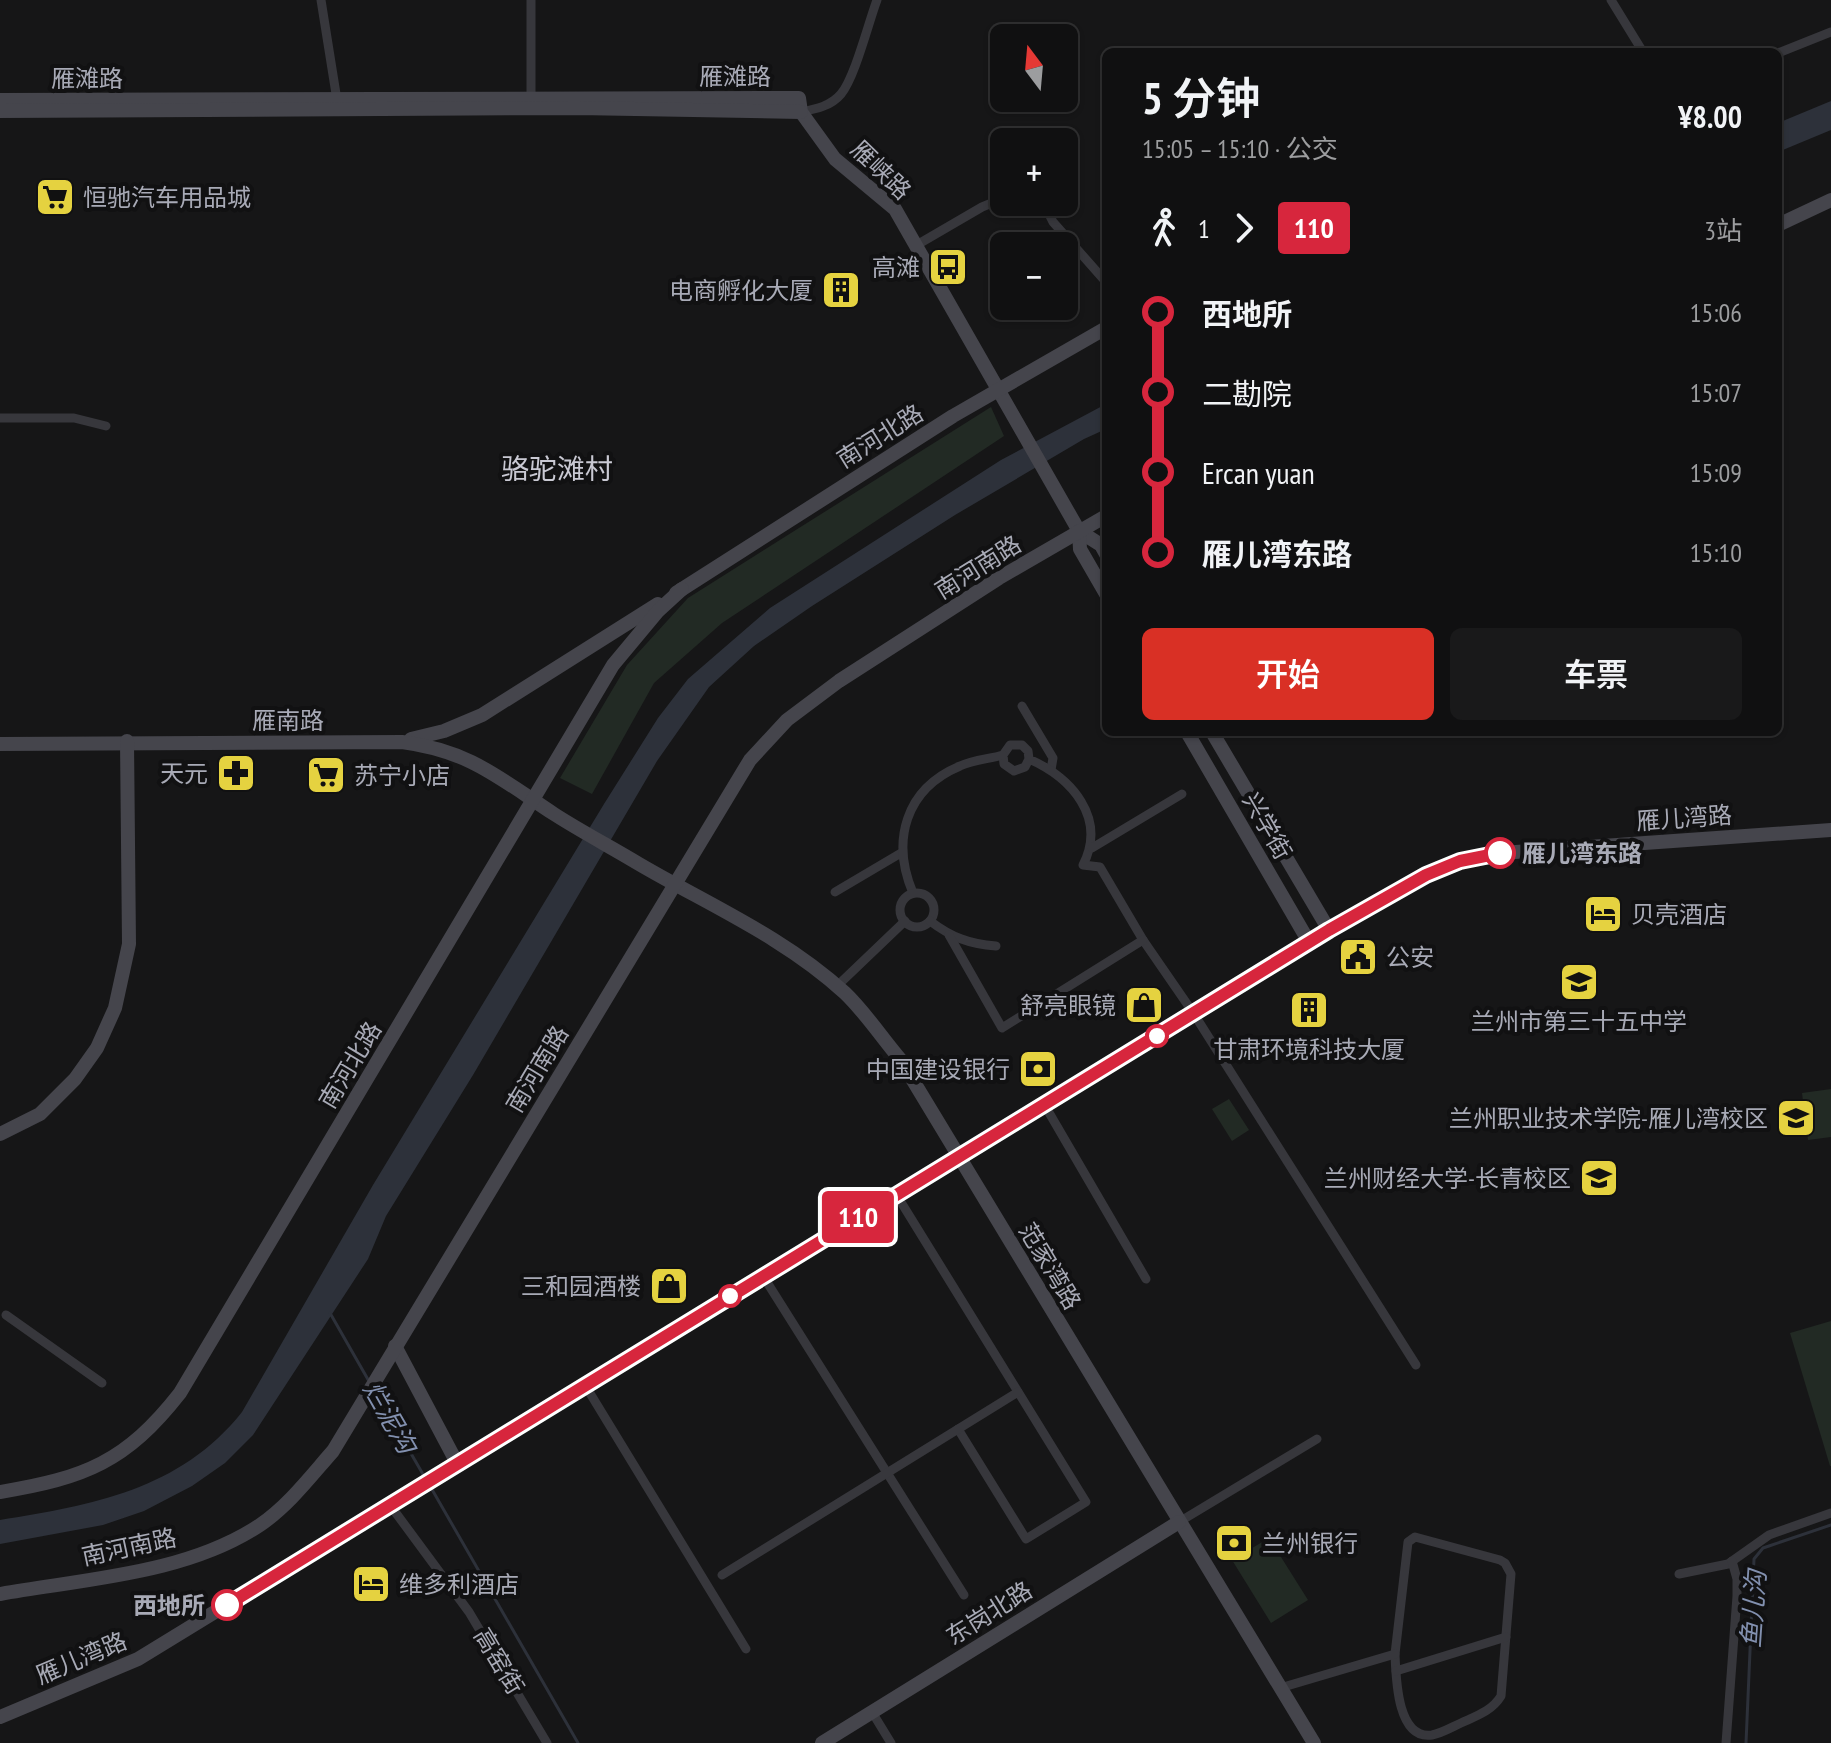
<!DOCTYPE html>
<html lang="zh">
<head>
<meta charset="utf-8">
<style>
  :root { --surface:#101011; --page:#19191a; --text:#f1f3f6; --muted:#9c9d9f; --line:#303031; --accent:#d93025 }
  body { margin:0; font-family:"PT Sans Narrow","Noto Sans SC",sans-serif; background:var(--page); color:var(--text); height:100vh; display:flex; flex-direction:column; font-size:30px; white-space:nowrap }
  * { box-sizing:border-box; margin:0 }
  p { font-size:26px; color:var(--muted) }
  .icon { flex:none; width:44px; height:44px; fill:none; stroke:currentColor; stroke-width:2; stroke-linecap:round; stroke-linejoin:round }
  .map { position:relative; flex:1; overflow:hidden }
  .side { position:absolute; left:1102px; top:48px; width:680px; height:688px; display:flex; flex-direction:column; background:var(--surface); border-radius:12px; box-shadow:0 2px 6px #0004,0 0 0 2px var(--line) }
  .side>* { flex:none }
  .badge { padding:0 16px; border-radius:6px; font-size:28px; line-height:52px }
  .needle { width:52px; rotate:344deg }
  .tools { position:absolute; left:990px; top:24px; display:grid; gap:16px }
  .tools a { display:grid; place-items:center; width:88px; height:88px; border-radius:12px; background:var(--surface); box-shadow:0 2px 6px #0004,0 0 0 2px var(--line); font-size:40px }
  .map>.badge { position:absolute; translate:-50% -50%; box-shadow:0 0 0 4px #fff }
  .legs { display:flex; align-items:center; gap:12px; height:88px; padding:0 40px; font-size:26px }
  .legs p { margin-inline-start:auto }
  .summary { display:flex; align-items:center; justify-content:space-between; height:136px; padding:0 40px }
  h1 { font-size:44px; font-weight:600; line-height:60px }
  .button { display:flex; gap:16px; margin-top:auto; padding:16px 40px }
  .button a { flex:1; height:92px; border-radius:12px; background:var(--accent); color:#fff; font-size:32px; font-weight:600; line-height:92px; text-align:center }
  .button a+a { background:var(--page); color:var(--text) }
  ul { padding:0 40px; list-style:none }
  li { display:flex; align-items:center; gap:28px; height:80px; font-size:30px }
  li i { display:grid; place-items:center; width:12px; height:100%; margin:0 10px; background:currentColor }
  li i::after { content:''; width:20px; height:20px; margin:-10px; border:6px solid; border-radius:50%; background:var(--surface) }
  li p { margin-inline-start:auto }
  li:first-child i { background:linear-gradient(#0000 50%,currentColor 0) }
  li:last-child i { background:linear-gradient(currentColor 50%,#0000 0) }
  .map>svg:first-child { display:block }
  .green { fill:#222a24 }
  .water { fill:#2d313a }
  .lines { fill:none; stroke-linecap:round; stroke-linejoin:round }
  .stream { stroke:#2d313a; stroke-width:3 }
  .street { stroke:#37373c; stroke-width:9 }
  .secondary { stroke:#45454c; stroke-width:14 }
  .line-1-casing { stroke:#fff; stroke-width:18 }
  .line-1 { stroke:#d7263d; stroke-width:12 }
  .stop-1-dot { fill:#fff; stroke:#d7263d; stroke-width:4 }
  .labels { text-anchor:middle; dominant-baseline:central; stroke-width:8; stroke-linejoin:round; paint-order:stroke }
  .street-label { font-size:24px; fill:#a8aab6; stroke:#111112 }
  .poi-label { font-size:24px; fill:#a8aab6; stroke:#111112; text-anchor:end }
  .stop-label { font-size:24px; font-weight:bold; fill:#a8aab6; stroke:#111112; text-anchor:start }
  .water-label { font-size:26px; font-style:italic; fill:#8290af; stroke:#111112 }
  .quarter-label { font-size:28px; fill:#c9c9d3; stroke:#111112 }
</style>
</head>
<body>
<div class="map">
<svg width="1831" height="1743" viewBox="0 0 1831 1743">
  <rect width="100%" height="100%" fill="#161617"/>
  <g class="green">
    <path d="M991,407L1004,436L722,623L654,683L592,794L560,778L627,665L688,598Z"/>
    <path d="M1831,1089V1137L1808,1140L1802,1093Z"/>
    <path d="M1229,1099L1249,1130L1232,1141L1212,1109Z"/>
    <path d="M1831,1321V1466H1830L1790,1333Z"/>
    <path d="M1269,1538L1308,1600L1271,1623L1232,1560Z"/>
  </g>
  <g class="water">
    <path d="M1831,101V130L1778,152V123Z"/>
    <path d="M1106,404V429L1084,439L955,515L812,606L754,646L709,687L657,761L473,1075L386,1216L368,1259L253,1435L225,1463L192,1486L144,1511L103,1525L0,1544V1520C92,1505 180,1490 242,1412L373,1185L604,804L658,718L688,679L770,608L1001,460Z"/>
  </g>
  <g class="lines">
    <g class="stream">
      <path d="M330,1313L370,1383"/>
      <path d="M376,1393L424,1476"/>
      <path d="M430,1486L578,1743"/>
      <path d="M1746,1743L1754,1559L1763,1548L1769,1546L1831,1525"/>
    </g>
    <g class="street">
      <path d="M321,0L337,100"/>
      <path d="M531,0V98"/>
      <path d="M1611,0L1643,52"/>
      <path d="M1778,53L1831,32"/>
      <path d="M801,112C816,109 831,106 841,94C855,77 868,24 877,0"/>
      <path d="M1043,202L1053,222L1106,282"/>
      <path d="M915,246L982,207L1004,198"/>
      <path d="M0,418H74L106,426"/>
      <path d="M1022,706L1053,758L1051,770"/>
      <path d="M1029,759L1025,767L1014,771L1004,764L1003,755L1010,745H1022L1028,751L1029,759C1072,778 1107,818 1083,865L1100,867L1143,940L1194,1014L1416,1365"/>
      <path d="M1092,848L1182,794"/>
      <path d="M835,892L901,853"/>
      <path d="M913,893C891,841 905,789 960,766C973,760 989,759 1003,755"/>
      <circle cx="917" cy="910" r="17"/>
      <path d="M930,921C951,937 969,944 996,946"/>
      <path d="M949,935L1002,1028L1143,940"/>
      <path d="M836,987L905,921"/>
      <path d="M1044,1104L1146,1279"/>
      <path d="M896,1194L1086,1502L1026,1539L958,1429"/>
      <path d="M763,1276L964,1595"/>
      <path d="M6,1315L102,1383"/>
      <path d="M585,1385L746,1649"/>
      <path d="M390,1505L469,1612L547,1743"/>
      <path d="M1179,1522L1317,1439"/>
      <path d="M1415,1537L1500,1560L1505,1563L1511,1574L1501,1696C1492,1711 1476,1716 1461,1723C1452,1727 1442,1733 1432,1735C1397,1740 1396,1678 1395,1654L1408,1542Z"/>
      <path d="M1679,1574L1728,1564L1769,1535L1831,1513"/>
      <path d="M722,1575L1018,1392"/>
      <path d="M1396,1671L1506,1637"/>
      <path d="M1280,1688L1395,1654"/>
      <path d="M872,1712L891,1743"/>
      <path d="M1726,1743L1737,1596V1579L1732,1561"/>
    </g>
    <g class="secondary">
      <path d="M0,100L799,98L801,112L835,159L895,209L1079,531L1101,545L1106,554"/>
      <path d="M0,111L578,108L801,112"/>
      <path d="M1778,225L1831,200"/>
      <path d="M1079,531L1080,549L1106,594"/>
      <path d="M676,593L953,416L1106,328"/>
      <path d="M1187,732L1309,942"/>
      <path d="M1212,732L1329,930"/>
      <path d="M411,739L444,731L482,715L658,604"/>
      <path d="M0,744L402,742C470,751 499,778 554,814C582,832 611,847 639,864C709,905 784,937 845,993C865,1012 882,1038 900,1059L1314,1743"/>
      <path d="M0,1134L40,1114L75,1079L97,1048L115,1008L129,944L127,741"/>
      <path d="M395,1346L457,1463"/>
      <path d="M0,1492C85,1478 126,1462 180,1393L613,665L658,611L682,589"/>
      <path d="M0,1594C84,1579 187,1574 260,1525C289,1505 310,1477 333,1451L750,760L787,720L839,681L999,578L1106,516"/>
      <path d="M0,1717L138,1659L1309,942L1426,875L1460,861L1501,853L1831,830"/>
      <path d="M822,1743L1179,1522"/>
    </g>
  </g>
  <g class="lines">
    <defs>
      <path id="line-1" d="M227,1605L1329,930L1426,875L1460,861L1500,853"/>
    </defs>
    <use href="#line-1" class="line-1-casing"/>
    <use href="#line-1" class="line-1"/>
  </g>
  <defs>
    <symbol id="supermarket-square" viewBox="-11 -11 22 22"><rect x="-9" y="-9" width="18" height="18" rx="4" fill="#e5d240" stroke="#111112"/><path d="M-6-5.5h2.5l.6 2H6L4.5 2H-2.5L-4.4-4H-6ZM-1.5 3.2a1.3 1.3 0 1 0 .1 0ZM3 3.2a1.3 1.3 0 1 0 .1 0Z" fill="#111"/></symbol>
    <symbol id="bus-square" viewBox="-11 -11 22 22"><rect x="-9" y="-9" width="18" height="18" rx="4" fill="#e5d240" stroke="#111112"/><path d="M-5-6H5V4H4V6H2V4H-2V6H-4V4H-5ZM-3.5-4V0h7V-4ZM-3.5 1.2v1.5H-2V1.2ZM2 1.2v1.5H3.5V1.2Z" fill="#111"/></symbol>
    <symbol id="building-square" viewBox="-11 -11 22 22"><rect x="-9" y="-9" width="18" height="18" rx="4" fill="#e5d240" stroke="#111112"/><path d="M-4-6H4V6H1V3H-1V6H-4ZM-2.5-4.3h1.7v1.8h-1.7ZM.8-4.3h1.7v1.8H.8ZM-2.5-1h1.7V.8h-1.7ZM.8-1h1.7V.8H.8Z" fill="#111"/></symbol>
    <symbol id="pharmacy-square" viewBox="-11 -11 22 22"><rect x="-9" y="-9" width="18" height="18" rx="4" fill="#e5d240" stroke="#111112"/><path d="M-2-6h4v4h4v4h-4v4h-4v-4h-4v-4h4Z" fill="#111"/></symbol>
    <symbol id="hotel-square" viewBox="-11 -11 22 22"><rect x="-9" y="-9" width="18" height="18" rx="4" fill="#e5d240" stroke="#111112"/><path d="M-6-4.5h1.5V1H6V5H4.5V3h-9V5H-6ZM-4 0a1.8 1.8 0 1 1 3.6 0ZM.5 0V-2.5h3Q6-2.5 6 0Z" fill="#111"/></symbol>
    <symbol id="civic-square" viewBox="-11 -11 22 22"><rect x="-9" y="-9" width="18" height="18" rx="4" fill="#e5d240" stroke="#111112"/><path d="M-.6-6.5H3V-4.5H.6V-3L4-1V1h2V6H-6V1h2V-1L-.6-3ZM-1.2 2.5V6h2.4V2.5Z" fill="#111"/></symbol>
    <symbol id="school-square" viewBox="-11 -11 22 22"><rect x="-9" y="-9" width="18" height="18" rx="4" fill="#e5d240" stroke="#111112"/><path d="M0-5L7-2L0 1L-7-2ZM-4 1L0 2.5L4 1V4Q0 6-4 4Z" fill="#111"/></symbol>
    <symbol id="shop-square" viewBox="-11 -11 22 22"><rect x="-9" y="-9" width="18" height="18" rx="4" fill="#e5d240" stroke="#111112"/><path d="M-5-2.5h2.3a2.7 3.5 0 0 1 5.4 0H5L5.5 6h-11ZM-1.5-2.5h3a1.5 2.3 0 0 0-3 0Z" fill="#111"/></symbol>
    <symbol id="bank-square" viewBox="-11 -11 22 22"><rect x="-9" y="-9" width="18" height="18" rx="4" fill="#e5d240" stroke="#111112"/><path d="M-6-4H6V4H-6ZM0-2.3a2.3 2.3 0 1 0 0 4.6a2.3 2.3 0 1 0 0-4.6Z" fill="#111"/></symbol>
    <symbol id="university-square" viewBox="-11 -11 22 22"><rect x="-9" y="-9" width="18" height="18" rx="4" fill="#e5d240" stroke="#111112"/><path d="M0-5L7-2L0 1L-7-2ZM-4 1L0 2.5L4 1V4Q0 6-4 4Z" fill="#111"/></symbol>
  </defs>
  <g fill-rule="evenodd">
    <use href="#supermarket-square" x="33" y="175" width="44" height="44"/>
    <use href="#bus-square" x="926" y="245" width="44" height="44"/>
    <use href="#building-square" x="819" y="268" width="44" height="44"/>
    <use href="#pharmacy-square" x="214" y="751" width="44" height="44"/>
    <use href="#supermarket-square" x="304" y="753" width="44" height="44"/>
    <use href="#hotel-square" x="1581" y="892" width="44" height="44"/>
    <use href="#civic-square" x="1336" y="935" width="44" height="44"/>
    <use href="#school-square" x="1557" y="960" width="44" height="44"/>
    <use href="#shop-square" x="1122" y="983" width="44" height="44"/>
    <use href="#building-square" x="1287" y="988" width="44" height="44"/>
    <use href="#bank-square" x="1016" y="1047" width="44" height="44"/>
    <use href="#university-square" x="1774" y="1096" width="44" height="44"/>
    <use href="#university-square" x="1577" y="1156" width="44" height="44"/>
    <use href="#shop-square" x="647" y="1264" width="44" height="44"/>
    <use href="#bank-square" x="1212" y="1521" width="44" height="44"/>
    <use href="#hotel-square" x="349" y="1562" width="44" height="44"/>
  </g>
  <g class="stop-1-dot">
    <circle cx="1500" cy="853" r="14"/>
    <circle cx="1157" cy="1036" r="10"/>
    <circle cx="730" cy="1296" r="10"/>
    <circle cx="227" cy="1605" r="14"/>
  </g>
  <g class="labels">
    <g class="street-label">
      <text x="735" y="76">雁滩路</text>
      <text x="87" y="78">雁滩路</text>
      <text transform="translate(881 170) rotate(44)">雁峡路</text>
      <text transform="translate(880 436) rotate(-32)">南河北路</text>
      <text transform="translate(978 567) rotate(-32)">南河南路</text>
      <text x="288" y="720">雁南路</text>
      <text transform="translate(1684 818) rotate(-4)">雁儿湾路</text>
      <text transform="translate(1267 826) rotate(60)">兴学街</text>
      <text transform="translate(350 1065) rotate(-59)">南河北路</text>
      <text transform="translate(537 1069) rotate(-59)">南河南路</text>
      <text transform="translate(1050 1266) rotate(59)">范家湾路</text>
      <text transform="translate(129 1547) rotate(-12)">南河南路</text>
      <text transform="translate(989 1613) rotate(-32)">东岗北路</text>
      <text transform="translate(81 1658) rotate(-23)">雁儿湾路</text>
      <text transform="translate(499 1661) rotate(59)">高窑街</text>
    </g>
    <g class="poi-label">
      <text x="83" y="197" text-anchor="start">恒驰汽车用品城</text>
      <text x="920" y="267">高滩</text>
      <text x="813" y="290">电商孵化大厦</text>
      <text x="208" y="773">天元</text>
      <text x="354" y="775" text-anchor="start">苏宁小店</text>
      <text x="1631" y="914" text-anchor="start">贝壳酒店</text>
      <text x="1386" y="957" text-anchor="start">公安</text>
      <text x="1116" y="1005">舒亮眼镜</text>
      <text x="1579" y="1021" text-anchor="middle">兰州市第三十五中学</text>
      <text x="1309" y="1049" text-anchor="middle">甘肃环境科技大厦</text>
      <text x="1010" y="1069">中国建设银行</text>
      <text x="1768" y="1118">兰州职业技术学院-雁儿湾校区</text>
      <text x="1571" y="1178">兰州财经大学-长青校区</text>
      <text x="641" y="1286">三和园酒楼</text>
      <text x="1262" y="1543" text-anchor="start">兰州银行</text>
      <text x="399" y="1584" text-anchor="start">维多利酒店</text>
    </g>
    <g class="stop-label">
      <text x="1522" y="853">雁儿湾东路</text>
      <text x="205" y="1605" text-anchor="end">西地所</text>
    </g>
    <g class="water-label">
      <text transform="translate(390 1417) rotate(60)">烂泥沟</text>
      <text transform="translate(1753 1609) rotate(-86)">鱼儿沟</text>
    </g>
    <g class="quarter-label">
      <text x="557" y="468">骆驼滩村</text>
    </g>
  </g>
</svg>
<div class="tools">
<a><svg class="needle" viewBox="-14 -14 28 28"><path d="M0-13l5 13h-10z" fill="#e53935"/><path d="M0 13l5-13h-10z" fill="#9c9d9f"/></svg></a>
<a>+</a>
<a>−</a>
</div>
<b class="badge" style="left:858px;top:1217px;background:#d7263d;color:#fff">110</b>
<section class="side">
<div class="summary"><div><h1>5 分钟</h1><p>15:05 – 15:10 · 公交</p></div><b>¥8.00</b></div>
<div class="legs"><svg class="icon" aria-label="walk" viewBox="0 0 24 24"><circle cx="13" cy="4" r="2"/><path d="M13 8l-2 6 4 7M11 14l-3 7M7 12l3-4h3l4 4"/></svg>1<svg class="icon" aria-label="forward" viewBox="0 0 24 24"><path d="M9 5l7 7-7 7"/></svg><b class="badge" style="background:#d7263d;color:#fff">110</b><p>3站</p></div>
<ul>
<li><i style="color:#d7263d"></i><b>西地所</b><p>15:06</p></li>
<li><i style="color:#d7263d"></i><span>二勘院</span><p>15:07</p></li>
<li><i style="color:#d7263d"></i><span>Ercan yuan</span><p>15:09</p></li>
<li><i style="color:#d7263d"></i><b>雁儿湾东路</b><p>15:10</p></li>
</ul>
<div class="button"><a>开始</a><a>车票</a></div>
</section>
</div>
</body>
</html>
